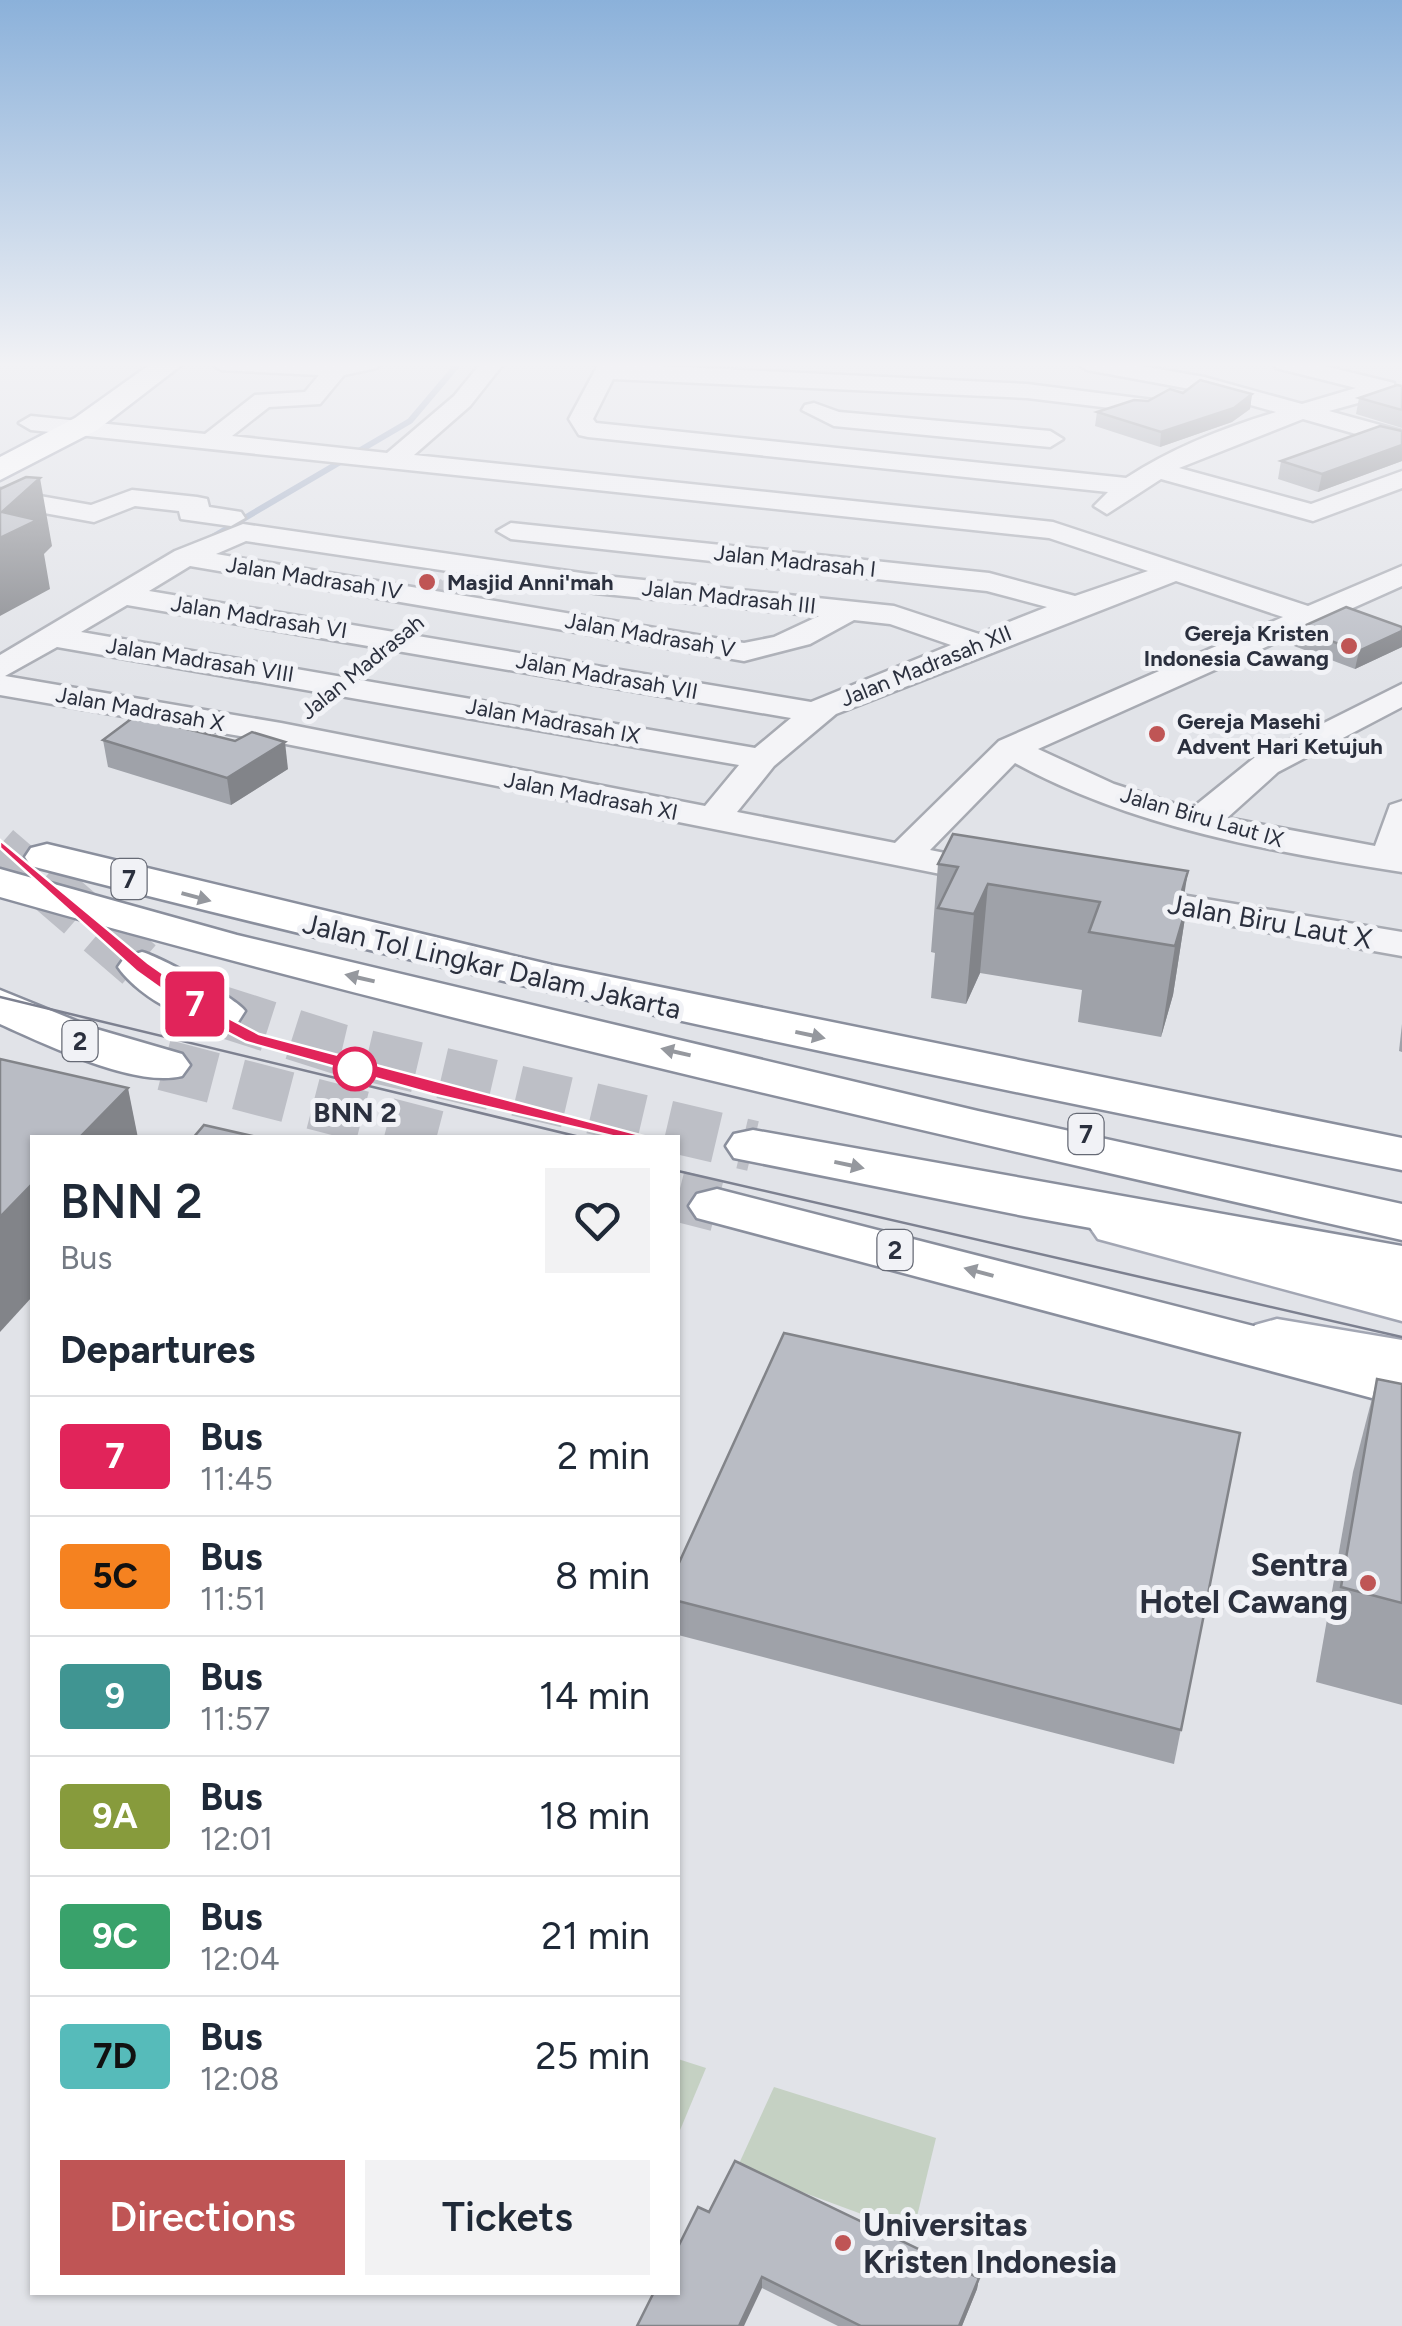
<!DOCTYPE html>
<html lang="en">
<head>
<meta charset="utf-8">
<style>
  :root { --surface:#fff; --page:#f2f2f3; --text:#1f2937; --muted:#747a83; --line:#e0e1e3; --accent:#bf5555 }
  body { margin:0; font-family:Figtree,sans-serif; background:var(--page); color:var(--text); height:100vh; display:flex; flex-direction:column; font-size:38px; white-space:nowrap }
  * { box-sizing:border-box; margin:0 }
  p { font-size:32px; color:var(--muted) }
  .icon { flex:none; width:55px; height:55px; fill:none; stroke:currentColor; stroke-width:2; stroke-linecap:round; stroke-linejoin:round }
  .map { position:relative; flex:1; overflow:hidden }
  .side { position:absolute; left:30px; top:1135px; width:650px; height:1160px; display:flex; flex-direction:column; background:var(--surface); border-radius:0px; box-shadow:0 2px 8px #0004 }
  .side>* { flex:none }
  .badge { padding:0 20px; border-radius:8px; font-size:35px; line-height:65px }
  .map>.badge { position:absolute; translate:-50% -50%; box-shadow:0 0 0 5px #fff }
  h2 { padding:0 30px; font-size:38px; line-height:90px }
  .round { display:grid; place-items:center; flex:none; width:105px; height:105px; border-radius:0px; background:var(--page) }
  .summary { display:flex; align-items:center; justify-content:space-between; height:170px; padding:0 30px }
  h1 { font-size:48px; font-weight:600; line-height:75px }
  .button { display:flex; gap:20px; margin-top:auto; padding:20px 30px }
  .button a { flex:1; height:115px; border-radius:0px; background:var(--accent); color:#fff; font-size:40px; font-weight:600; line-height:115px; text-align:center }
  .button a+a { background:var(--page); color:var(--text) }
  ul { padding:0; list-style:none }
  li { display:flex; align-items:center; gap:30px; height:120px; padding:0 30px; border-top:2px solid var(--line) }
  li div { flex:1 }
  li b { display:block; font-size:38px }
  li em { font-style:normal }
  li .badge { min-width:110px; font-weight:700; text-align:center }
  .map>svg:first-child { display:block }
  .green { fill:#c5d1c3 }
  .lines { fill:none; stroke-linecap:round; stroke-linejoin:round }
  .stream { stroke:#a0adc4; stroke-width:6 }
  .minor-tunnel-far1 { stroke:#bdbfc6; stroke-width:26; stroke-dasharray:26 12; stroke-linecap:butt }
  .minor-tunnel { stroke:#bdbfc6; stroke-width:32; stroke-dasharray:32 16; stroke-linecap:butt }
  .highway-tunnel-far1 { stroke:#bdbfc6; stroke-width:40; stroke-dasharray:40 20; stroke-linecap:butt }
  .highway-tunnel { stroke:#bdbfc6; stroke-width:51; stroke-dasharray:51 26; stroke-linecap:butt }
  .minor-casing { stroke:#a7aab2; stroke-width:5 }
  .major-casing { stroke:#a2a6b3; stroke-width:5 }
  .highway-casing { stroke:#8a8f9d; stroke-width:5 }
  .minor { fill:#f4f4f7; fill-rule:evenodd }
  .major { fill:#fff; fill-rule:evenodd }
  .highway { fill:#fff; fill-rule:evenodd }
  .tram { stroke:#7d8190; stroke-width:2.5 }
  .wall { fill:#9fa2a9 }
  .shaded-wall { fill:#828489 }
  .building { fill:#b9bcc4; stroke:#828489; stroke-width:2.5 }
  .oneway { fill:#95989e }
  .line { fill:#e1245a; stroke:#fff; stroke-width:2.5 }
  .poi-dot { fill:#bf5555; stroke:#f1f2f6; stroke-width:4 }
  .stop-dot { fill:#fff; stroke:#e1245a; stroke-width:5 }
  .labels { text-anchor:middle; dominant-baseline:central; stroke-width:10; stroke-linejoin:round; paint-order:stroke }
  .far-street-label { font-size:22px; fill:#2b303e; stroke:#f1f2f6 }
  .far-poi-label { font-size:22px; font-weight:bold; fill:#2b303e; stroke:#f1f2f6; text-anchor:start }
  .shield { fill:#f1f2f6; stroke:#666a75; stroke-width:2.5 }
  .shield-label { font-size:25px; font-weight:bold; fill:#2b303e }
  .street-label { font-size:28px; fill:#2b303e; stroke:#f1f2f6 }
  .stop-label { font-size:28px; font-weight:bold; fill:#2b303e; stroke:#f1f2f6 }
  .near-poi-label { font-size:32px; font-weight:bold; fill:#2b303e; stroke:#f1f2f6; text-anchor:end }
</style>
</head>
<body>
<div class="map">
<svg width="1402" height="2326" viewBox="0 0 1402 2326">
  <rect width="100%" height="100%" fill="#e1e3e8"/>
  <g class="green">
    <path d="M678,2059L706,2068L678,2135Z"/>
    <path d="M774,2087L936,2138L913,2233L737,2168Z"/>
  </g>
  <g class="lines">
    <path class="stream" d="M209,539L410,421L459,363"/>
    <path class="minor-tunnel-far1" d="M449,593L474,568"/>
    <path class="minor-tunnel" d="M442,600L452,590"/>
    <path class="highway-tunnel-far1" d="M0,845L45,884"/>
    <g class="highway-tunnel">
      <path d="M42,881L142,967"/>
      <path d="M220,1011L339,1049L753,1146"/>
      <path d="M164,1065L445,1138"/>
      <path d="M678,1196L717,1206"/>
    </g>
    <defs>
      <g id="minor">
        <path d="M210,363H380L377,368L344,375L320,404L269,407L232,436L387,453L454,396L481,363H504L470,406L414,455L1053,522L1308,606L1402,566V586L1038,749L1114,784L1191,809L1254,758L1402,684V707L1278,772L1227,818L1375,846L1390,805L1402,801V872C1269,851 1134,828 1015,763L930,850L1009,866L1015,874L1009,882L996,885L281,743L0,695V655L175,551L243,524L595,575L894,606L979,634L1047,607L987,591L511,539L497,531L511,523L989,573L1075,596L1148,571L1049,538L31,430L19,423L31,416L205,434L255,395L305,392L319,375L221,370ZM246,541L595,593L819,616L774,637L744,643L216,554ZM190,566L744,661L810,644L854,620L890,624L951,645L811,702L149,591ZM1176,581L1283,617L999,741L895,843L737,812L774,766L836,714ZM127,605L791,718L755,748L81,632ZM57,647L739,765L705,806L281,723L5,676Z"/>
        <path d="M599,363L1027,384L1153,400L1156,405L1144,412L1027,398L613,379L593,419L596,423L1126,478C1172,448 1223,428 1276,412L1201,391L1087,370L1076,363H1125L1204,377L1302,404L1356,388L1276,368L1273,363H1312L1394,383V393L1329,411L1402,431V447L1303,419L1179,468L1311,504L1402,471V488L1313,521L1161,479L1107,514L1094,506L1108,492L588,437L579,435L569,419Z"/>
        <path d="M814,403L839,412L1050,431L1063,439L1050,447L834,426L802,410L805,405Z"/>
        <path d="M0,489L91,505L132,490L197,497L207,499L209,507L241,512L245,518L231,526L181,519L179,511L135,506L94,522L0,505Z"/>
        <path d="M1128,886L1402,932V956L1115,905L1109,897L1115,889Z"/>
      </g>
      <g id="major">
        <path d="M152,363H184L97,430L0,480V457L75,418Z"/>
        <path d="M1118,1208L1402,1283V1321L1098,1239L1089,1226L1098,1213Z"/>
        <path d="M1277,1319L1402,1340V1382L1255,1353L1247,1339L1255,1325Z"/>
      </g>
      <g id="highway">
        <path d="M47,844L552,965L1402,1138V1170C943,1079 485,984 31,866L25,857L31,848Z"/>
        <path d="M0,869L237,935L978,1111L1402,1204V1240C933,1133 463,1028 0,897Z"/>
        <path d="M142,952C160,957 236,998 245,1011L238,1022C199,1031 140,999 118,967L125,957Z"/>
        <path d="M0,990L96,1029L182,1054L190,1065L182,1076C134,1088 45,1044 0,1024Z"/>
        <path d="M753,1130L1402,1246V1284L1024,1216L734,1158L726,1146L734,1134Z"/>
        <path d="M717,1189L1402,1364V1406L697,1218L689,1206L697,1194Z"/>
      </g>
    </defs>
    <use href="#minor" class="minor-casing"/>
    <use href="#major" class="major-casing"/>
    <use href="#highway" class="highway-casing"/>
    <use href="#minor" class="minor"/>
    <use href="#major" class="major"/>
    <use href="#highway" class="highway"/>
    <g class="tram">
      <path d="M0,997L584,1138"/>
      <path d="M678,1171L1402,1337"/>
    </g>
  </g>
  <g class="wall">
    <path d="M1402,386V428L1356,414L1359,398Z"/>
    <path d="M1183,393L1252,394L1250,409L1232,422L1160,447L1095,426L1097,412Z"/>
    <path d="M1402,431V461L1318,492L1278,479L1281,461Z"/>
    <path d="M1402,627V647L1355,669L1294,646L1297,629Z"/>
    <path d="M103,740L288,769L231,805L108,767Z"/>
    <path d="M938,864L1187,905L1173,995L1161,1037L1078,1022L1082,990L980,973L966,1004L931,998L935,953L931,952Z"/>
    <path d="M1402,1024V1052L1399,1051Z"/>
    <path d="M1377,1379L1402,1384V1705L1316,1682L1353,1472Z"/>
    <path d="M1240,1433L1174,1764L678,1635V1565Z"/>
    <path d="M709,2212L979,2278L977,2289L962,2326H838L762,2288Z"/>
  </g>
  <g class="shaded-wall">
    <path d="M1252,394L1250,409L1232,422L1160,447L1161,432Z"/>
    <path d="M1402,445V461L1318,492L1322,474Z"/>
    <path d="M40,478L52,546L44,554L50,589L0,616V538L2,512Z"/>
    <path d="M1402,631V647L1355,669L1359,651Z"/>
    <path d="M285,742L288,769L231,805L227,778Z"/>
    <path d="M1188,871L1178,935L1187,905L1173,995L1161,1037L1175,946L1178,904Z"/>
    <path d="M988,884L980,973L966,1004L974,914Z"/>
    <path d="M128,1088L138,1138H79Z"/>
    <path d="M32,1184V1297L0,1332V1217Z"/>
    <path d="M762,2277V2288L744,2326H739Z"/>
    <path d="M979,2278L977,2289L962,2326H959Z"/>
  </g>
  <g class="building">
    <path d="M1200,380L1252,394L1234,408L1161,432L1097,412L1134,400L1148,401L1170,389L1183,393Z"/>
    <path d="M1397,385L1402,386V410L1359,398Z"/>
    <path d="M1380,426L1402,431V445L1322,474L1281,461Z"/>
    <path d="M26,477L40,478L2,512L37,520L0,538V489Z"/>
    <path d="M1346,607L1402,627V631L1359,651L1297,629Z"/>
    <path d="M135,716L235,741L252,732L285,742L227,778L103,740Z"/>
    <path d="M953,834L1188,871L1178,904L1187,905L1175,946L1089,932L1100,902L988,884L974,914L938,908L958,867L938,864Z"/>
    <path d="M0,1059L128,1088L79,1138H32V1184L0,1217Z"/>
    <path d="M204,1125L261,1138H193Z"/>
    <path d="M784,1333L1240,1433L1181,1730L678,1601V1565Z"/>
    <path d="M1377,1379L1402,1384V1603L1341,1587Z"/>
    <path d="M735,2161L979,2278L959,2326H861L762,2277L739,2326H637L654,2292H678V2247L698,2207L709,2212Z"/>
  </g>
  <defs><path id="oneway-solid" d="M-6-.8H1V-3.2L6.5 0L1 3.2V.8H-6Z" transform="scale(2.5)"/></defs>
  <g class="oneway">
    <use href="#oneway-solid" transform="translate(196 897) rotate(15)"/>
    <use href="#oneway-solid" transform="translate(360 978) rotate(-167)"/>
    <use href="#oneway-solid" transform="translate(810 1035) rotate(12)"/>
    <use href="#oneway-solid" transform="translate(676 1052) rotate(-167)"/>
    <use href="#oneway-solid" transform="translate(849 1165) rotate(12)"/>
    <use href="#oneway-solid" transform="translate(979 1272) rotate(-165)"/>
  </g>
  <linearGradient id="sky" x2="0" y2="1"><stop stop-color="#8bb1da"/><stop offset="0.53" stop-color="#f2f2f5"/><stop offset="1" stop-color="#f2f2f5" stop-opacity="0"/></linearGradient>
  <rect width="1402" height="688" fill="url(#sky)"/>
  <path class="line" d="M0,840L148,963L219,1013L259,1034L652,1138L642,1143L432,1094L246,1042L206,1021L136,971L0,848Z"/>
  <g class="poi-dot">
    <circle cx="427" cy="582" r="10"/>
    <circle cx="1349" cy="646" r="10"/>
    <circle cx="1157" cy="734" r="10"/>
    <circle cx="1368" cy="1583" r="10"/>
    <circle cx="843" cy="2243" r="10"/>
  </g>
  <circle class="stop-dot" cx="355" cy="1069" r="20"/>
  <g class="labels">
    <g class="far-street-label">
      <text transform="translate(795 561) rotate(6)">Jalan Madrasah I</text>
      <text transform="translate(314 578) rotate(9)">Jalan Madrasah IV</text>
      <text transform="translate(729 597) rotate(6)">Jalan Madrasah III</text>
      <text transform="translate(259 617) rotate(9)">Jalan Madrasah VI</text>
      <text transform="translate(650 635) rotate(10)">Jalan Madrasah V</text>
      <text transform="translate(200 660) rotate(9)">Jalan Madrasah VIII</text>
      <text transform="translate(926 666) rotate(-22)">Jalan Madrasah XII</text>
      <text transform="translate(362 667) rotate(-39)">Jalan Madrasah</text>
      <text transform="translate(607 676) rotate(10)">Jalan Madrasah VII</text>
      <text transform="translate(140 709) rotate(10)">Jalan Madrasah X</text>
      <text transform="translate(553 721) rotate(10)">Jalan Madrasah IX</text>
      <text transform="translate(591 796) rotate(11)">Jalan Madrasah XI</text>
      <text transform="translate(1202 817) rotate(16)">Jalan Biru Laut IX</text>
    </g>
    <g class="far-poi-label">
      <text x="447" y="582">Masjid Anni'mah</text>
      <text x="1329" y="633" text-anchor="end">Gereja Kristen<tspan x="1329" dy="25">Indonesia Cawang</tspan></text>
      <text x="1177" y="721">Gereja Masehi<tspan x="1177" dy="25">Advent Hari Ketujuh</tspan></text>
    </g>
    <g class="shield">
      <rect x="111.5" y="859" width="35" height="40" rx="8"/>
      <rect x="62.5" y="1021" width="35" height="40" rx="8"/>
      <rect x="1068.5" y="1114" width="35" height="40" rx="8"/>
      <rect x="877.5" y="1230" width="35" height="40" rx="8"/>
    </g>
    <g class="shield-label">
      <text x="129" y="879">7</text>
      <text x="80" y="1041">2</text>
      <text x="1086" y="1134">7</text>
      <text x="895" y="1250">2</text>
    </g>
    <g class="street-label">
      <text transform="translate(1270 921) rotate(10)">Jalan Biru Laut X</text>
      <text transform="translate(492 966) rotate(13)">Jalan Tol Lingkar Dalam Jakarta</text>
    </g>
    <g class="stop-label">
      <text x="355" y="1112">BNN 2</text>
    </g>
    <g class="near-poi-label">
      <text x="1348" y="1565">Sentra<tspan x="1348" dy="37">Hotel Cawang</tspan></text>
      <text x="863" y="2225" text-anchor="start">Universitas<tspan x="863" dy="37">Kristen Indonesia</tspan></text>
    </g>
  </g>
</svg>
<b class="badge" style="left:195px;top:1004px;background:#e1245a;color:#fff">7</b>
<section class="side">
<div class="summary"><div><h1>BNN 2</h1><p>Bus</p></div><a class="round"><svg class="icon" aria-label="heart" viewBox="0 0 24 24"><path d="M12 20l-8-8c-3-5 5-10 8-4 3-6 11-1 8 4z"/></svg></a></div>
<h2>Departures</h2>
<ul>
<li><span class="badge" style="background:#e1245a;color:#fff">7</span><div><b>Bus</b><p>11:45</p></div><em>2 min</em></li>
<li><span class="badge" style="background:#f58220;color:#111">5C</span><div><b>Bus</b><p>11:51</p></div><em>8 min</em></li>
<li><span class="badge" style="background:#409592;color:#fff">9</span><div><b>Bus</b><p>11:57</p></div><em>14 min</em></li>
<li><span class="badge" style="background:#879b3c;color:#fff">9A</span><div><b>Bus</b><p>12:01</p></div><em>18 min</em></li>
<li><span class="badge" style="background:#39a26b;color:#fff">9C</span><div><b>Bus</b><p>12:04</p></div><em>21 min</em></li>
<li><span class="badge" style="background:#56bbba;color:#111">7D</span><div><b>Bus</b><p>12:08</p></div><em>25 min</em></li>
</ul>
<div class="button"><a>Directions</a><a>Tickets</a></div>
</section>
</div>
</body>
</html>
